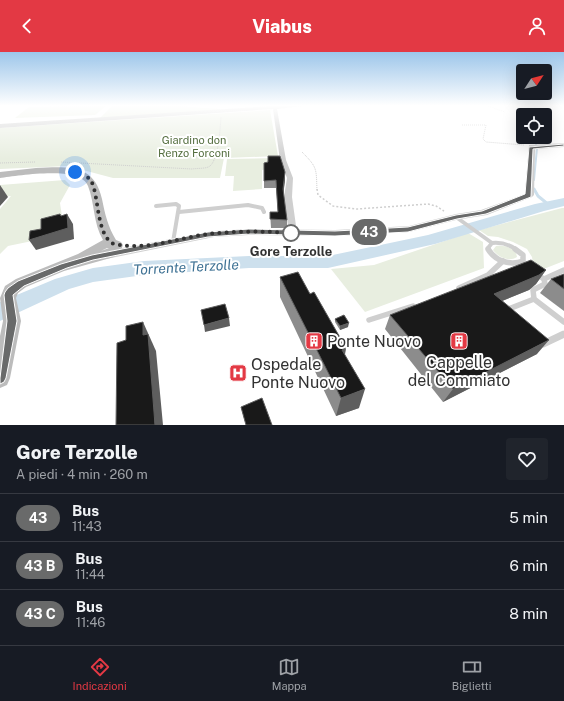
<!DOCTYPE html>
<html lang="it">
<head>
<meta charset="utf-8">
<style>
  :root { --surface:#171b24; --page:#20242c; --text:#f1f3f6; --muted:#9ea1a6; --line:#363941; --accent:#e33944 }
  body { margin:0; font-family:"Public Sans",sans-serif; background:var(--page); color:var(--text); height:100vh; display:flex; flex-direction:column; font-size:15px; white-space:nowrap }
  * { box-sizing:border-box; margin:0 }
  p { font-size:13px; color:var(--muted) }
  .icon { flex:none; width:22px; height:22px; fill:none; stroke:currentColor; stroke-width:2; stroke-linecap:round; stroke-linejoin:round }
  .map { position:relative; height:373px; overflow:hidden }
  .panel { display:flex; flex-direction:column; background:var(--surface); flex:1 }
  .panel>* { flex:none }
  .badge { padding:0 8px; border-radius:13px; font-size:14px; line-height:26px }
  .needle { width:26px; rotate:54deg }
  .tools { position:absolute; left:516px; top:12px; display:grid; gap:8px }
  .tools a { display:grid; place-items:center; width:36px; height:36px; border-radius:4px; background:var(--surface); box-shadow:0 4px 16px #0002; font-size:20px }
  .you { position:absolute; width:20px; height:20px; margin:-10px; border:3px solid #fff; border-radius:50%; background:#1a73e8; box-shadow:0 0 0 6px #1a73e833 }
  .map>.badge { position:absolute; translate:-50% -50%; box-shadow:0 0 0 2px #fff }
  .round { display:grid; place-items:center; flex:none; width:42px; height:42px; border-radius:4px; background:var(--page) }
  .overview { display:flex; align-items:center; justify-content:space-between; height:68px; padding:0 16px }
  h1 { font-size:19px; font-weight:800; line-height:30px }
  ul { padding:0; list-style:none }
  li { display:flex; align-items:center; gap:12px; height:48px; padding:0 16px; border-top:1px solid var(--line) }
  li div { flex:1 }
  li b { display:block; font-size:15px }
  li em { font-style:normal }
  li .badge { min-width:44px; font-weight:700; text-align:center }
  header { display:flex; justify-content:space-between; align-items:center; height:52px; padding:0 16px; background:var(--accent); color:#fff; font-size:18px; font-weight:800 }
  .dock { display:flex; justify-content:space-around; align-items:center; height:56px; border-top:1px solid var(--line); background:var(--surface); font-size:11px; color:var(--muted) }
  .dock a { display:grid; justify-items:center; gap:2px }
  .dock .on { color:var(--accent) }
  .map>svg:first-child { display:block }
  .green { fill:#e8eee0 }
  .lines { fill:none; stroke-linecap:round; stroke-linejoin:round }
  .stream-far2 { stroke:#cde0ed; stroke-width:1.5 }
  .stream-far1 { stroke:#cde0ed; stroke-width:2 }
  .stream { stroke:#cde0ed; stroke-width:3 }
  .river { fill:#cde0ed; fill-rule:evenodd }
  .path-far1 { stroke:#cfcfcf; stroke-width:1; stroke-dasharray:1 1; stroke-linecap:butt }
  .path { stroke:#cfcfcf; stroke-width:1.5; stroke-dasharray:2 2; stroke-linecap:butt }
  .service-far2 { stroke:#cfcfcf; stroke-width:4 }
  .service-far1 { stroke:#cfcfcf; stroke-width:5.5 }
  .service { stroke:#cfcfcf; stroke-width:7 }
  .minor { fill:#cfcfcf; fill-rule:evenodd }
  .tertiary { fill:#cfcfcf; fill-rule:evenodd }
  .secondary { fill:#bcbcbc; fill-rule:evenodd }
  .wall { fill:#8c8c8c }
  .shaded-wall { fill:#5e5e5e }
  .building { fill:#191919; stroke:#5e5e5e }
  .line { fill:#696a6a; stroke:#fff }
  .walk { stroke:#323232; stroke-width:4; stroke-dasharray:0 7.2 }
  .stop-dot { fill:#fff; stroke:#696a6a; stroke-width:2 }
  .labels { text-anchor:middle; dominant-baseline:central; stroke-width:4; stroke-linejoin:round; paint-order:stroke }
  .far-park-label { font-size:11px; fill:#546e3f; stroke:#fff }
  .stop-label { font-size:13px; font-weight:bold; fill:#323232; stroke:#fff }
  .water-label { font-size:14px; font-style:italic; fill:#3f7294; stroke:#fff }
  .near-poi-label { font-size:16px; fill:#323232; stroke:#fff; text-anchor:start }
</style>
</head>
<body>
<header><svg class="icon" aria-label="back" viewBox="0 0 24 24"><path d="M15 5l-7 7 7 7"/></svg>Viabus<svg class="icon" aria-label="person" viewBox="0 0 24 24"><circle cx="12" cy="8" r="4"/><path d="M4 21q1-7 8-7t8 7"/></svg></header>
<div class="map">
<svg width="564" height="373" viewBox="0 0 564 373">
  <rect width="100%" height="100%" fill="#fff"/>
  <g class="green">
    <path d="M106,54L95,63L15,66L29,55Z"/>
    <path d="M112,54H178L220,57V59L99,67Z"/>
    <path d="M270,58L278,104L224,106L220,126H113L68,114L0,117V76Z"/>
    <path d="M279,106L268,117L262,118V137L233,139L234,124H225L227,107Z"/>
    <path d="M65,128L70,133L60,151L63,171L37,188L8,194L0,202V157L11,144L0,145V133Z"/>
    <path d="M562,156H564V209L541,218L533,212L532,205L527,197L513,190L498,185L488,184L479,178Z"/>
    <path d="M468,181L483,190L484,216L365,260L331,217L374,213Z"/>
    <path d="M496,194C504,193 511,195 516,201L517,205C509,210 499,206 493,198Z"/>
  </g>
  <g class="lines">
    <g class="stream-far2">
      <path d="M534,63L535,54"/>
      <path d="M535,85L536,91"/>
    </g>
    <g class="stream-far1">
      <path d="M536,90V93"/>
      <path d="M534,128L537,96"/>
      <path d="M533,136L534,138"/>
    </g>
    <path class="stream" d="M534,137L538,144L549,153"/>
    <path class="river" d="M564,146V154L544,159L435,192L328,216H249L144,223L93,230L69,237L0,269V250L55,227L93,216L144,209L249,204H328L428,183L535,152Z"/>
    <g class="path-far1">
      <path d="M488,54L505,60"/>
      <path d="M462,73H486L483,87L486,90L524,93"/>
      <path d="M302,100C318,116 316,117 317,138"/>
      <path d="M61,110L192,117C198,116 206,117 210,114C219,106 220,76 221,65"/>
      <path d="M0,111L35,110"/>
    </g>
    <path class="path" d="M317,137L318,143L333,154L357,157L428,152L436,154L444,159"/>
    <g class="service-far2">
      <path d="M156,154L176,152L179,154L173,190"/>
      <path d="M179,160L248,153L262,156L264,160"/>
      <path d="M456,165L492,191"/>
      <path d="M492,191C502,190 509,192 517,198"/>
      <path d="M489,198L488,196L492,191"/>
    </g>
    <g class="service-far1">
      <path d="M488,197C495,209 510,214 523,209V203L515,197"/>
      <path d="M536,222L544,227L564,218"/>
      <path d="M544,227L545,232L533,238L534,247L564,270"/>
      <path d="M459,236L488,223L503,209"/>
      <path d="M506,258L534,247"/>
      <path d="M369,268L413,254"/>
    </g>
    <path class="service" d="M543,292L564,282"/>
    <path class="minor" d="M273,54H302L277,57L286,108L293,126L292,145L297,181L293,184L289,181L284,145L287,126L280,108L273,57L0,76V72Z"/>
    <path class="tertiary" d="M564,91V95L535,97L534,143L532,145L487,163L456,168L409,180L335,184L249,183L214,185L106,207L102,206L100,203L102,200L106,199L214,179L249,177L335,178L409,174L456,162L481,158L525,142L529,93Z"/>
    <path class="secondary" d="M36,116C67,115 94,111 102,147C105,162 108,175 116,188L121,190L123,193L120,201L114,205L64,219L26,235L18,241L16,246L21,269L10,326L7,333L0,336V284L3,269L0,246L5,234L16,227L78,202L103,188C93,171 95,152 88,134C80,113 18,124 0,126V120ZM107,196H109L101,199Z"/>
  </g>
  <g class="wall">
    <path d="M285,120V128L283,141L287,168V176H271L270,160H278L276,136H264V129Z"/>
    <path d="M546,218L536,232L529,238L502,249L537,302L443,350L385,277L390,263Z"/>
    <path d="M564,222V259L540,241L551,227Z"/>
    <path d="M280,225L310,242L346,296L345,303L359,356L336,364L280,245Z"/>
    <path d="M335,267L348,275L340,278L335,270Z"/>
    <path d="M241,355L272,373H246Z"/>
  </g>
  <g class="shaded-wall">
    <path d="M285,120V128L283,145V137Z"/>
    <path d="M0,133L8,145L0,154Z"/>
    <path d="M67,162L73,172L74,187L36,198L29,188Z"/>
    <path d="M546,218L536,232L529,238L485,256L494,242Z"/>
    <path d="M229,266L230,274L205,280L204,273Z"/>
    <path d="M143,270L156,299L163,373H155L143,283Z"/>
    <path d="M349,271L348,275L340,278V274Z"/>
    <path d="M549,288L537,302L443,350L453,337Z"/>
    <path d="M346,296L342,316V298Z"/>
    <path d="M365,337L359,356L336,364L341,346Z"/>
  </g>
  <g class="building">
    <path d="M268,104H280L285,120L283,137L287,168L270,167V160H278L276,128L264,129V111L268,110Z"/>
    <path d="M60,162L61,164L67,162L68,176L29,188L30,179L41,177V167Z"/>
    <path d="M531,208L546,218L539,223L494,242L549,288L453,337L390,263Z"/>
    <path d="M298,220L310,242L314,240L346,296L342,298L365,337L341,346L280,225Z"/>
    <path d="M564,222V237L551,227Z"/>
    <path d="M225,252L229,266L204,273L201,258Z"/>
    <path d="M344,263L349,271L340,274L335,267Z"/>
    <path d="M143,270V283L148,282L155,373H116L117,291L126,288V274Z"/>
    <path d="M262,346L272,373H246L241,355Z"/>
  </g>
  <linearGradient id="sky" x2="0" y2="1"><stop stop-color="#9dc6ea"/><stop offset="0.5" stop-color="#fff"/><stop offset="1" stop-color="#fff" stop-opacity="0"/></linearGradient>
  <rect width="564" height="107" fill="url(#sky)"/>
  <path class="line" d="M564,92V94L533,97L531,145L486,162L457,167L408,180L335,184L249,182L208,185L93,208L67,216L24,234L13,243L17,269L6,326L4,330L0,332V326L7,269L4,243L5,240L8,236L18,229L61,212L92,203L208,180L249,177L335,179L408,175L456,163L482,159L525,142L529,95Z"/>
  <g class="lines">
    <path class="walk" d="M75,120C81,122 88,124 91,129C99,141 96,185 114,192C147,199 177,186 208,182C235,179 265,179 291,181"/>
  </g>
  <defs>
    <symbol id="building-square" viewBox="-11 -11 22 22"><rect x="-9" y="-9" width="18" height="18" rx="4" fill="#e33944" stroke="#fff"/><path d="M-4-6H4V6H1V3H-1V6H-4ZM-2.5-4.3h1.7v1.8h-1.7ZM.8-4.3h1.7v1.8H.8ZM-2.5-1h1.7V.8h-1.7ZM.8-1h1.7V.8H.8Z" fill="#fff"/></symbol>
    <symbol id="hospital-square" viewBox="-11 -11 22 22"><rect x="-9" y="-9" width="18" height="18" rx="4" fill="#e33944" stroke="#fff"/><path d="M-5-5h3v3.5h4V-5h3V5h-3V1.5h-4V5h-3Z" fill="#fff"/></symbol>
  </defs>
  <g fill-rule="evenodd">
    <use href="#building-square" x="304" y="279" width="20" height="20"/>
    <use href="#building-square" x="449" y="279" width="20" height="20"/>
    <use href="#hospital-square" x="228" y="311" width="20" height="20"/>
  </g>
  <circle class="stop-dot" cx="291" cy="181" r="8"/>
  <g class="labels">
    <g class="far-park-label">
      <text x="194" y="88">Giardino don<tspan x="194" dy="13">Renzo Forconi</tspan></text>
    </g>
    <g class="stop-label">
      <text x="291" y="199">Gore Terzolle</text>
    </g>
    <g class="water-label">
      <text transform="translate(186 215) rotate(-3)">Torrente Terzolle</text>
    </g>
    <g class="near-poi-label">
      <text x="327" y="289">Ponte Nuovo</text>
      <text x="459" y="310" text-anchor="middle">Cappelle<tspan x="459" dy="18">del Commiato</tspan></text>
      <text x="251" y="312">Ospedale<tspan x="251" dy="18">Ponte Nuovo</tspan></text>
    </g>
  </g>
</svg>
<div class="tools">
<a><svg class="needle" viewBox="-14 -14 28 28"><path d="M0-13l5 13h-10z" fill="#e53935"/><path d="M0 13l5-13h-10z" fill="#9ea1a6"/></svg></a>
<a><svg class="icon" aria-label="locate" viewBox="0 0 24 24"><circle cx="12" cy="12" r="6"/><path d="M12 2v4M12 18v4M2 12h4M18 12h4"/></svg></a>
</div>
<div class="you" style="left:75px;top:120px"></div>
<b class="badge" style="left:369px;top:180px;background:#696a6a;color:#fff">43</b>
</div>
<section class="panel">
<div class="overview"><div><h1>Gore Terzolle</h1><p>A piedi · 4 min · 260 m</p></div><a class="round"><svg class="icon" aria-label="heart" viewBox="0 0 24 24"><path d="M12 20l-8-8c-3-5 5-10 8-4 3-6 11-1 8 4z"/></svg></a></div>
<ul>
<li><span class="badge" style="background:#696a6a;color:#fff">43</span><div><b>Bus</b><p>11:43</p></div><em>5 min</em></li>
<li><span class="badge" style="background:#696a6a;color:#fff">43 B</span><div><b>Bus</b><p>11:44</p></div><em>6 min</em></li>
<li><span class="badge" style="background:#696a6a;color:#fff">43 C</span><div><b>Bus</b><p>11:46</p></div><em>8 min</em></li>
</ul>
</section>
<nav class="dock">
<a class="on"><svg class="icon" aria-label="directions" viewBox="0 0 24 24"><path d="M12 3l9 9-9 9-9-9zM9 14v-3h6M13 9l2 2-2 2"/></svg>Indicazioni</a>
<a><svg class="icon" aria-label="map" viewBox="0 0 24 24"><path d="M3 6l6-2 6 2 6-2v14l-6 2-6-2-6 2zM9 4v14M15 6v14"/></svg>Mappa</a>
<a><svg class="icon" aria-label="tickets" viewBox="0 0 24 24"><path d="M3 7h18v10H3zM15 7v10"/></svg>Biglietti</a>
</nav>
</body>
</html>
